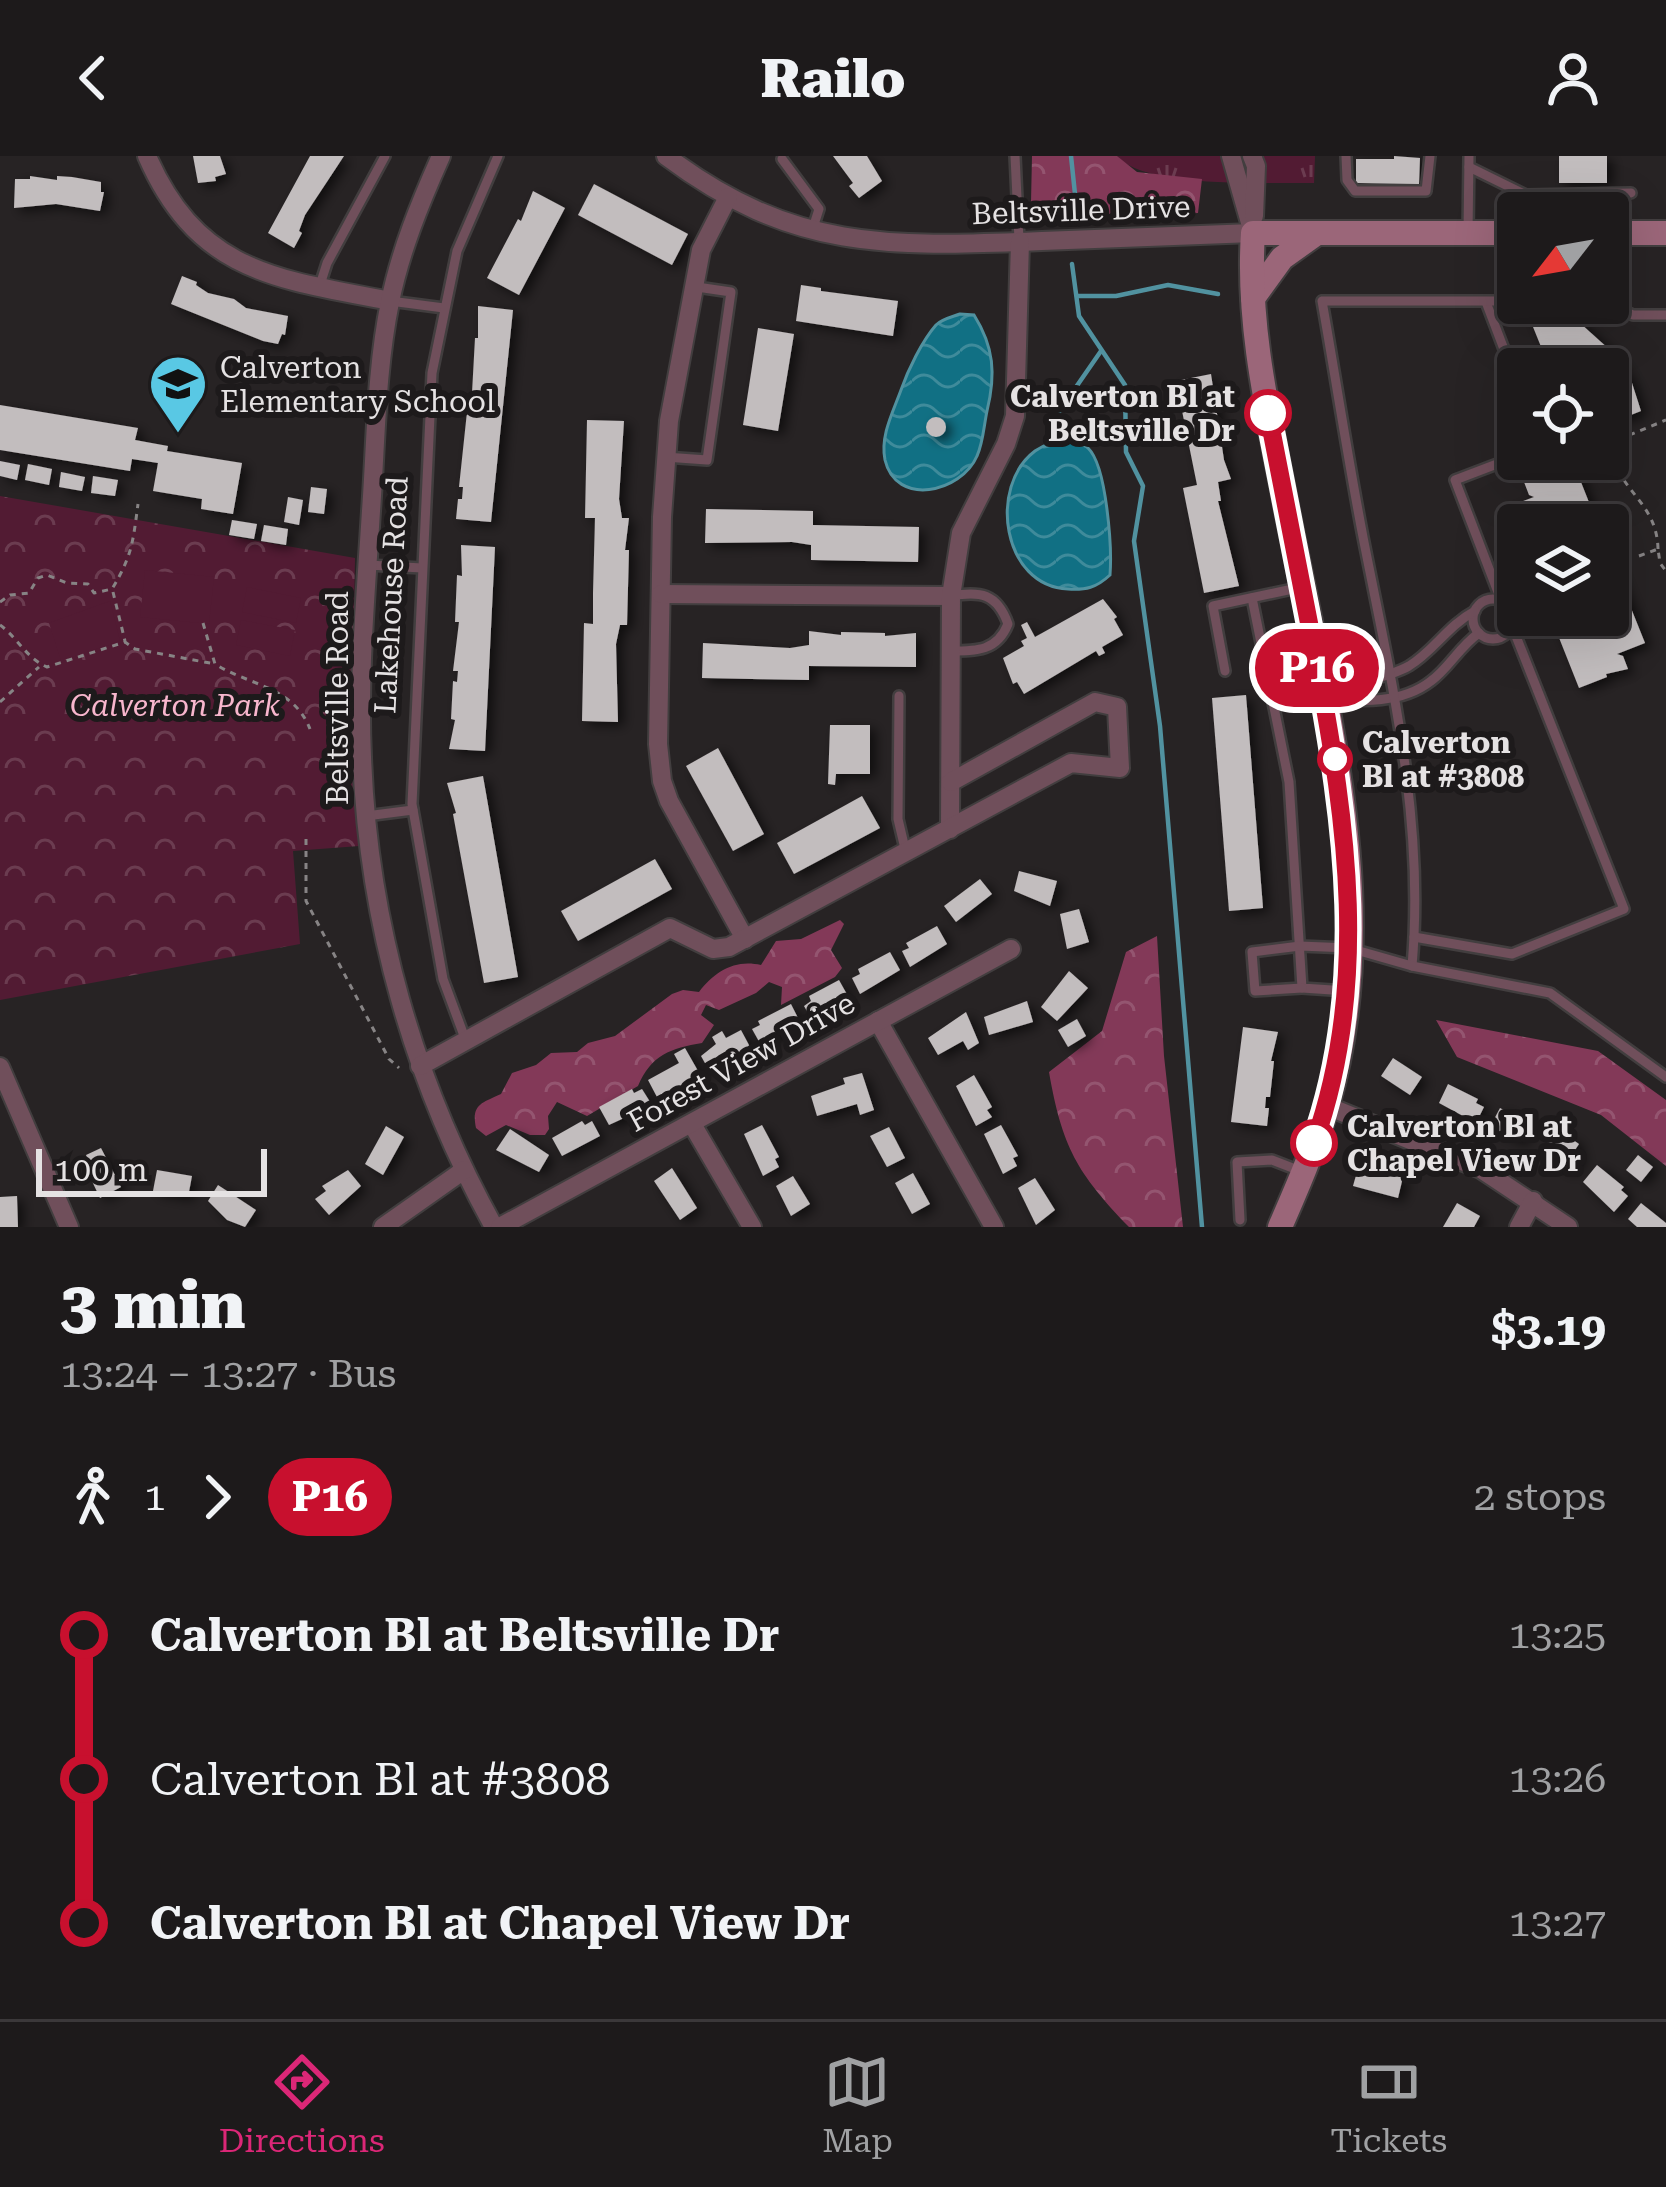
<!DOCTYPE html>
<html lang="en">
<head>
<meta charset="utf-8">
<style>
  :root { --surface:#1d1a1b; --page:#252324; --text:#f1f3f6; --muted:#a0a1a3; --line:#3b383a; --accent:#db2777 }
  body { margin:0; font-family:"Roboto Serif",serif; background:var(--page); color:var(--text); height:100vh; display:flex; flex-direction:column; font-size:45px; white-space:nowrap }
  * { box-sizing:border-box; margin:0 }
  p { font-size:39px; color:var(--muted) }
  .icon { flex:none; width:66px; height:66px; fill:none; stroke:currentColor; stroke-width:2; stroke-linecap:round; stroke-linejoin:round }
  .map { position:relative; height:1071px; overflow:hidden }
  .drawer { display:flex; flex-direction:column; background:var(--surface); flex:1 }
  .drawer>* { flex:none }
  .badge { padding:0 24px; border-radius:39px; font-size:42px; line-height:78px }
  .needle { width:78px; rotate:239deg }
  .controls { position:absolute; left:1497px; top:36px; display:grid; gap:24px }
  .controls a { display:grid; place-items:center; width:132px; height:132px; border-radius:12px; background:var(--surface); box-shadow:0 12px 48px #0002,0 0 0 3px var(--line); font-size:60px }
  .scale { position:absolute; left:36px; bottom:30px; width:231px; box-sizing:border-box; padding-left:12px; border:6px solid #e5e2e3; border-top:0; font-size:33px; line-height:42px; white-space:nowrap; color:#e5e2e3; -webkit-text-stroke:9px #1d1a1b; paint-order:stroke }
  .map>.badge { position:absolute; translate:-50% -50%; box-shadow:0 0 0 6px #fff }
  .legs { display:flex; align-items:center; gap:18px; height:132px; padding:0 60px; font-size:39px }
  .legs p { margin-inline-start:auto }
  .overview { display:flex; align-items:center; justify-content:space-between; height:204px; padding:0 60px }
  h1 { font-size:66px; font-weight:800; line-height:90px }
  ul { padding:0 60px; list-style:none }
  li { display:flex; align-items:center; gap:42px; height:144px; font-size:45px }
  li i { display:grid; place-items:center; width:18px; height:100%; margin:0 15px; background:currentColor }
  li i::after { content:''; width:30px; height:30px; margin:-15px; border:9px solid; border-radius:50%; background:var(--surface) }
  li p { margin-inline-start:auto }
  li:first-child i { background:linear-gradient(#0000 50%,currentColor 0) }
  li:last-child i { background:linear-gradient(currentColor 50%,#0000 0) }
  header { display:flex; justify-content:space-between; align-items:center; height:156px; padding:0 60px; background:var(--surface); font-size:54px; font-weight:800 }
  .menu { display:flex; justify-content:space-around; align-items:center; height:168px; border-top:3px solid var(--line); background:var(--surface); font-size:33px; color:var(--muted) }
  .menu a { display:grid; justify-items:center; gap:6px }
  .menu .active { color:var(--accent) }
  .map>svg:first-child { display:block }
  .grass { fill:url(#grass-tufts) }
  .forest { fill:url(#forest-crowns) }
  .park { fill:url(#park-crowns) }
  .garden { fill:#521b33 }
  .water { fill:url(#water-waves); stroke:#5192a0; stroke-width:3 }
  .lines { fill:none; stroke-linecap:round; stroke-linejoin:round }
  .stream { stroke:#5192a0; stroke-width:4.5 }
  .building { fill:#c2bdbe; filter:url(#shadow) }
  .lane-casing { stroke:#423e3f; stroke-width:14 }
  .street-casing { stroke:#423e3f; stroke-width:22 }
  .secondary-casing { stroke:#423e3f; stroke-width:28 }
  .path { stroke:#878485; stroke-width:3; stroke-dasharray:6 6; stroke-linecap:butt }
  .lane { stroke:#704f5b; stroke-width:9 }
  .street { stroke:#704f5b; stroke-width:18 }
  .secondary { stroke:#9b6679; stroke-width:24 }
  .line-1-casing { stroke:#fff; stroke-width:27 }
  .line-1 { stroke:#c8102e; stroke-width:18 }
  .stop-1-dot { fill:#fff; stroke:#c8102e; stroke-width:6 }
  .labels { text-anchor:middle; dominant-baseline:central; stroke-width:12; stroke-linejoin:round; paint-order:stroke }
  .street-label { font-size:30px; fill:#e5e2e3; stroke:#1d1a1b }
  .poi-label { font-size:30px; fill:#e5e2e3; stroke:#1d1a1b; text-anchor:start }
  .stop-label { font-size:30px; font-weight:bold; fill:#e5e2e3; stroke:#1d1a1b; text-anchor:start }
  .park-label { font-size:30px; font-style:italic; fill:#f8b6cd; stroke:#1d1a1b }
</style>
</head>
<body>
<header><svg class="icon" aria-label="back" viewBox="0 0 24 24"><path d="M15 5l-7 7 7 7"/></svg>Railo<svg class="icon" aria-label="person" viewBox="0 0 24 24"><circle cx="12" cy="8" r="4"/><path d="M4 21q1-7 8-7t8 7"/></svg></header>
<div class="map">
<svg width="1666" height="1071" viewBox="0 0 1666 1071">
  <defs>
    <pattern id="grass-tufts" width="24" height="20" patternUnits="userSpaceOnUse" patternTransform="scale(3)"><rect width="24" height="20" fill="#521b33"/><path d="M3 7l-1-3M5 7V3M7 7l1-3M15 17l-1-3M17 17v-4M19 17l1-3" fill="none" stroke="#6b3c50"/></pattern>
    <pattern id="forest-crowns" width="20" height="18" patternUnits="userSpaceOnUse" patternTransform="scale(3)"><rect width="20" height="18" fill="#833958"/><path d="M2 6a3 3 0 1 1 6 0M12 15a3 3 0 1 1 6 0" fill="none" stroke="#945570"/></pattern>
    <pattern id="park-crowns" width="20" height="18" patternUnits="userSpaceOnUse" patternTransform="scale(3)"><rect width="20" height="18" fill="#521b33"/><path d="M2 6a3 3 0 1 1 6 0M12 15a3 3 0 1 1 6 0" fill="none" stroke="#6b3c50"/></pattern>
    <pattern id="water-waves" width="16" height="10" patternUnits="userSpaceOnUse" patternTransform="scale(3)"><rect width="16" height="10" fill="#117084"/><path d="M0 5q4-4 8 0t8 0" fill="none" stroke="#3f8b9b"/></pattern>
    <filter id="shadow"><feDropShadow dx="6" dy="4" stdDeviation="6" flood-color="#0009"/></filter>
  </defs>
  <rect width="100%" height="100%" fill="#272324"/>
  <path class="grass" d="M1117,0H1315L1314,27C1269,26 1145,33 1117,0Z"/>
  <g class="forest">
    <path d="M1032,0H1117L1137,16L1202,23L1198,57L1083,63L1074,50L1031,47Z"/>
    <path d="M840,764L844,768L831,794L842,812L835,821L781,849L782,831L769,826L756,837L719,854L706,849L701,859L714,869L702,887C671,892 651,899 638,930L587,960L557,946L548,960L549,973L545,979H530L506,969L486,980L476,972C471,948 482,947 501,938L512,917L536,909L551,897L577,896L588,887L615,880L672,838L683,834L699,836C715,815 735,803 761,809L776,785L801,783Z"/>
    <path d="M1157,780L1164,900L1183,1071H1129C1077,1017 1062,991 1049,916L1102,875L1126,796Z"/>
    <path d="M1436,864L1598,895L1666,944V1010L1601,959L1457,901Z"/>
  </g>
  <path class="park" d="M0,340L355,402L352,563L359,690L293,695L300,788L0,844Z"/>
  <g class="garden">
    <path d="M145,414L214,421L209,468L140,461Z"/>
    <path d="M247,431L301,442L296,467L242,456Z"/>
    <path d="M110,445L120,485L61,505L49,467Z"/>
    <path d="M241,464L295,474L290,500L236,489Z"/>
  </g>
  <g class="water">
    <path d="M960,158L974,159C994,191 996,218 987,255C984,269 983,287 977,300C961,337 896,351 885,304C880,280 893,256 901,234C908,214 922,185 936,169C942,163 952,161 960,158Z"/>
    <path d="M1070,284C1072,285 1087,290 1088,292C1107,310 1112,393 1110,419C1096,432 1086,434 1068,433C1002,430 988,330 1035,295C1046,287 1057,286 1070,284Z"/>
  </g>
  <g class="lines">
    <g class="stream">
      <path d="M1071,0L1075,38"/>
      <path d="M1072,108L1079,160L1125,229L1126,296L1143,330L1134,385L1160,570L1202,1071"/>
      <path d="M1077,140H1116L1168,129L1218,138"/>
      <path d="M1048,287L1056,260L1101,195"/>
    </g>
  </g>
  <g class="building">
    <path d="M193,0H220L226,18L215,21L216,25L198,27Z"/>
    <path d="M310,0H344L305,59L299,75L302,77L294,92L268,77Z"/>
    <path d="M833,0H867L882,25L859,42L849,30L853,27Z"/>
    <path d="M1394,0L1420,2L1419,28L1356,27V3H1394Z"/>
    <rect x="1559" y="0" width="48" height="27"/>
    <path d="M30,20L57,24V20L72,21L101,26V36H104L100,55L56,48L14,52L15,23H30Z"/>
    <path d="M594,28L688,78L672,109L578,59Z"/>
    <path d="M533,35L565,52L519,139L487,122L518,63L521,65Z"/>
    <path d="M182,120L197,126L196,129L208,137L234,143L246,152L288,160L285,179L282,178L278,188L263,185L171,148Z"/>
    <path d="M801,129L821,132V135L898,145L893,180L796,165Z"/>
    <path d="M1544,149L1580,167L1610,194L1632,227L1641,255L1608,268V213H1550L1527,156Z"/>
    <path d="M478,150L513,154L491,366L456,363L458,343H462L463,331H459L469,237H472L475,182H478Z"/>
    <path d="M758,172L794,178L778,275L743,269Z"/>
    <path d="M1211,218L1224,304L1231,323L1218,326L1221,345H1218L1239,430L1204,437L1183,332L1197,329L1176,225Z"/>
    <path d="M0,249L138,272L135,284L168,290L167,295L242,307L233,358L201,353L202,343L153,335L158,307L132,303L130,315L0,294Z"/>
    <circle cx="936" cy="271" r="10"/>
    <path d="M587,264L624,265L619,343L622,362H629L625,394H629L627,469H620L616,488L618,566L582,565L584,467L593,468V437L595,362H585Z"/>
    <path d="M0,305L20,309L17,324L0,320Z"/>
    <path d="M1573,306L1598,369H1518V378L1507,351L1534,341L1529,339L1524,326L1539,323Z"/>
    <path d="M28,308L52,313L49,329L25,324Z"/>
    <path d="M61,316L85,321L82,335L59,331Z"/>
    <path d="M93,320L118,324L115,340L91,337Z"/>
    <path d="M311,331L327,333L324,358L308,356Z"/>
    <path d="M288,341L303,344L299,369L284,366Z"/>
    <path d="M706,353L813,355V369L919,371L918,406L811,404V389L792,386L705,387Z"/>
    <path d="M232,364L257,368L254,383L229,379Z"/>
    <path d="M264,369L288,373L286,389L261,385Z"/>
    <path d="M461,389L495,391L485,595L449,593L455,564L451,563L453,525L457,526L458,515H453L459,466H455L457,419L462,420Z"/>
    <path d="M1608,395L1645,487L1617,498L1623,500L1628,513L1606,518L1607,521L1579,532L1550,459H1608Z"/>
    <path d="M1103,443L1117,461L1114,463L1123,479L1102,491L1105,497L1099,500L1096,495L1024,538L1017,526L1013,528L1003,502L1024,490L1021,485L1027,482L1021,469L1027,466L1035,481Z"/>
    <path d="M809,475L841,479V476L885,477V480L916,477V511L809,510V524L702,522L703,487L790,492L809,489Z"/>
    <path d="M1246,539L1263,752L1229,755L1212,542Z"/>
    <path d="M830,569H870V618H836L835,629L828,628Z"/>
    <path d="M718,592L764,678L733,695L686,610Z"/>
    <path d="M483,620L518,821L484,827L453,658L456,657L447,627Z"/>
    <path d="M862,640L880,672L794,718L777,687Z"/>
    <path d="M655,703L672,733L578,785L561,755Z"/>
    <path d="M1019,715L1057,725L1050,750L1014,735Z"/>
    <path d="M980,723L992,738L956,766L944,750Z"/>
    <path d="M1079,753L1089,786L1067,793L1060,758Z"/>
    <path d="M937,770L947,788L910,811L902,795L909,792L906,787Z"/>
    <path d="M890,796L900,814L860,838L852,822L860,818L858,813Z"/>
    <path d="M1069,815L1088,832L1057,865L1041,851Z"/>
    <path d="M839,824L849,842L812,864L804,850L811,845L809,840Z"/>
    <path d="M1027,845L1033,866L989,879L984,861Z"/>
    <path d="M791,848L800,866L761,889L752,873L760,869L758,865Z"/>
    <path d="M966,856L979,887L968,894L963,885L938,899L928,882Z"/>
    <path d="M1077,863L1086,880L1068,891L1058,874Z"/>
    <path d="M1243,871L1278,876L1271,905H1274L1270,941H1266L1265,952H1269L1267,970L1231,966Z"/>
    <path d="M741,874L750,891L710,916L701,900L716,888L712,881L722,875L726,882Z"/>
    <path d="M685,892L702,922L657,941L648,924L679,907L674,898Z"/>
    <path d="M1393,902L1422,921L1410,939L1381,920Z"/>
    <path d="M862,917L874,954L860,959L857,948L817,960L811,940L845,928L843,922Z"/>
    <path d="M974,919L992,951L987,954L992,961L976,970L956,930Z"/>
    <path d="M1448,928L1478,943L1476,947L1484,951L1476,967L1439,947Z"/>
    <path d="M632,933L634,937L642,933L652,949L609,969L599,951Z"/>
    <path d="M1500,952L1530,968L1521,986L1490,971Z"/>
    <path d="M582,965L585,969L592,965L600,980L562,1000L552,982Z"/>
    <path d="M762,969L779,1001L775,1003L779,1011L763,1020L744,978Z"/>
    <path d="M1001,969L1018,1000L1013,1002L1017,1010L1003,1018L984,978Z"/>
    <path d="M386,970L404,981L383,1019L365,1008Z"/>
    <path d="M889,971L905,1002L887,1011L870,980Z"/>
    <path d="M510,973L549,999L539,1016L496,994Z"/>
    <path d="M1553,979L1562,985L1566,979L1579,988L1575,994L1582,999L1570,1016L1541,996Z"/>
    <path d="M101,992L121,1031L100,1042L91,1023L94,1022L86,999Z"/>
    <path d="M1638,999L1653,1011L1641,1026L1626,1014Z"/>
    <path d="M1360,1005L1403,1021L1398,1042L1353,1030Z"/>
    <path d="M1597,1009L1624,1031L1621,1034L1628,1040L1614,1056L1583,1026Z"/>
    <path d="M672,1012L697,1052L680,1064L654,1025Z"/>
    <path d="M157,1014L192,1020L188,1041L153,1035Z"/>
    <path d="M348,1014L361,1030L329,1059L315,1043L326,1035L322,1030Z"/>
    <path d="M913,1017L930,1048L912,1058L895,1027Z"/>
    <path d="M793,1020L810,1048L791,1060L776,1030Z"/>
    <path d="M1035,1022L1055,1054L1036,1069L1018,1032Z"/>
    <path d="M218,1029L256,1054L245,1071L227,1064L208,1045Z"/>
    <path d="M17,1040L18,1071H0V1041Z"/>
    <path d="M1457,1047L1480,1060L1474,1071H1443Z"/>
    <path d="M1641,1047L1666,1067V1071H1637L1628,1063Z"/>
  </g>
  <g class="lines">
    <defs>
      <g id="lane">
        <path d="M1015,0L1019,84"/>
        <path d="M1346,0L1347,24L1355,35H1426L1430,0"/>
        <path d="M782,3L819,53L812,75"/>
        <path d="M1469,11L1526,39L1631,37"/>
        <path d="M1468,77L1469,0"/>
        <path d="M319,132L327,107L385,0"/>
        <path d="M390,145L444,152"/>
        <path d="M1486,146L1518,230"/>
        <path d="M1608,147L1633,159H1666"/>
        <path d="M665,301L707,304L731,136L697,131"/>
        <path d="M368,409L422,412"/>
        <path d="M951,440C980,435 997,437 1008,468C997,495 977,495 951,495"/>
        <path d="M1252,442L1289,626L1302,832L1347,835"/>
        <circle cx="1493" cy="463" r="20"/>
        <path d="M1501,444L1455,324L1518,300"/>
        <path d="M1225,515L1213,450L1302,431"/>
        <path d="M1328,538C1354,525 1384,524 1409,510C1434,495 1447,470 1475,455"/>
        <path d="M899,540L898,663L906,697"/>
        <path d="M1328,541C1361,547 1403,547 1431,525C1449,512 1459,491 1479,477"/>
        <path d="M366,660L413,654"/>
        <path d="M1414,781L1512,798L1624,753L1512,470"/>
        <path d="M1412,810C1425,663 1391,524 1363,381C1348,303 1336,224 1322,145H1518"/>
        <path d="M1302,832L1255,835L1252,796L1300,790L1349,792L1412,810L1550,837L1666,921"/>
        <path d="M466,885L443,823L412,648L432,217L457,95L498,0"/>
        <path d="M1240,1064L1237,1006L1272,1004L1303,1016"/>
      </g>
      <g id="street">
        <path d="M147,0C198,117 277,123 390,145"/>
        <path d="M441,0C420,47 400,96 390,146C376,214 376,286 371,355C366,437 358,519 362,601C368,766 414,927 494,1071"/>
        <path d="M666,0C794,96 890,91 1042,85C1112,82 1183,80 1253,77"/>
        <path d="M1231,0L1253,77"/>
        <path d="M1252,0L1256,10L1254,60"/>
        <path d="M728,41L701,94L669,265L662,361L658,588L662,625L669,645L745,783"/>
        <path d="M661,438L951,440"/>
        <path d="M950,673L951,440L961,377L1006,288L1015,260L1020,86"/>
        <path d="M878,865L994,1071"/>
        <path d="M420,910L670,772L713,793L729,791L1071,607L1120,612L1117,551L1095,546L951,626"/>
        <path d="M0,911L69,1071"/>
        <path d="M1327,950L1481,1013L1568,1071"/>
        <path d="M692,968L752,1071"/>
        <path d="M383,1071L464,1014"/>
        <path d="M500,1071L1011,793"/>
        <path d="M1519,1071L1533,1045"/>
      </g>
      <g id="secondary">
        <path d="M1608,77H1666"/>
        <path d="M1253,142L1282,102L1317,77"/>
        <path d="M1280,1071C1297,1032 1314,993 1326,952C1387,752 1322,537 1284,339C1267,253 1247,165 1253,77H1518"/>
      </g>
    </defs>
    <use href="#lane" class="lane-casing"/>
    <use href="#street" class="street-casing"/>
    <use href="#secondary" class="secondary-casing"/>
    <g class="path">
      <path d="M1658,393C1657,347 1620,336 1613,298L1627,280L1666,264"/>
      <path d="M1639,400L1658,393L1660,407L1666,415"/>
      <path d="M113,436L125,485"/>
      <path d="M0,446L10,439L29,437L38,422L47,419L67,427L88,428L94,437L112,433C132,400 133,386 138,348"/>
      <path d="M203,467L215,508C250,530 293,530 310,573"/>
      <path d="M0,469C18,482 26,502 47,511L125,486L135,493L215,508"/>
      <path d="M0,546L39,511"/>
      <path d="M306,683V745L389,903L399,912"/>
    </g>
    <use href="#lane" class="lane"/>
    <use href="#street" class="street"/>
    <use href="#secondary" class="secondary"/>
  </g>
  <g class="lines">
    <defs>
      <path id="line-1" d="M1268,257C1284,341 1301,424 1317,508C1347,668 1370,829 1314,987"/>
    </defs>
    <use href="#line-1" class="line-1-casing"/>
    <use href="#line-1" class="line-1"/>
  </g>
  <defs>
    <symbol id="school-pin" viewBox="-11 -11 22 30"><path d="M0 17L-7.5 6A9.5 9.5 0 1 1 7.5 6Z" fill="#59c8e4" stroke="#1d1a1b"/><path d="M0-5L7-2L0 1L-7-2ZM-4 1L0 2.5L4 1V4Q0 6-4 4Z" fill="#111"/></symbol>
  </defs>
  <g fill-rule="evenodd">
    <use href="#school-pin" x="145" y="195" width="66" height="90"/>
  </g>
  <g class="stop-1-dot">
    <circle cx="1268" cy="257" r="21"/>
    <circle cx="1335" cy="603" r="15"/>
    <circle cx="1314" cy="987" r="21"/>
  </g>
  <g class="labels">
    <g class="street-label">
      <text transform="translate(1081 54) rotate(-2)">Beltsville Drive</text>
      <text transform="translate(391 439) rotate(-87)">Lakehouse Road</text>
      <text transform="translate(337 542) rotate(-90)">Beltsville Road</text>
      <text transform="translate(741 906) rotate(-29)">Forest View Drive</text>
    </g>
    <g class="poi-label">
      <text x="220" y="211">Calverton<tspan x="220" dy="34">Elementary School</tspan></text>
    </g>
    <g class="stop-label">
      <text x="1235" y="240" text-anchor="end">Calverton Bl at<tspan x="1235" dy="34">Beltsville Dr</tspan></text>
      <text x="1362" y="586">Calverton<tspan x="1362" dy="34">Bl at #3808</tspan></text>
      <text x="1347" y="970">Calverton Bl at<tspan x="1347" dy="34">Chapel View Dr</tspan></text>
    </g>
    <g class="park-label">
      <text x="175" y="549">Calverton Park</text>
    </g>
  </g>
</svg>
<div class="controls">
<a><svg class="needle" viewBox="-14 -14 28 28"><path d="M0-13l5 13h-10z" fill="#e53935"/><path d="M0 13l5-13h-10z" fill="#a0a1a3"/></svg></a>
<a><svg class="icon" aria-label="locate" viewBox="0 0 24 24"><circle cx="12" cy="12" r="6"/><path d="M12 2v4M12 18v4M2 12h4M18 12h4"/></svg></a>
<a><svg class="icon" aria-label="layers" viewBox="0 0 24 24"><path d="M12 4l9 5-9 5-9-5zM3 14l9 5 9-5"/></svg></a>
</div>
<div class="scale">100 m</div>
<b class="badge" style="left:1317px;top:512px;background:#c8102e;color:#fff">P16</b>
</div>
<section class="drawer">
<div class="overview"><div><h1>3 min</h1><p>13:24 – 13:27 · Bus</p></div><b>$3.19</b></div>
<div class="legs"><svg class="icon" aria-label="walk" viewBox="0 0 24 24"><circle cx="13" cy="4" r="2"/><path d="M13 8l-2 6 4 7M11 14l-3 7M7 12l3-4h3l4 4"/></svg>1<svg class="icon" aria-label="forward" viewBox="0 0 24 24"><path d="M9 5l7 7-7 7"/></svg><b class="badge" style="background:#c8102e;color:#fff">P16</b><p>2 stops</p></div>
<ul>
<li><i style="color:#c8102e"></i><b>Calverton Bl at Beltsville Dr</b><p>13:25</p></li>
<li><i style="color:#c8102e"></i><span>Calverton Bl at #3808</span><p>13:26</p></li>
<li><i style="color:#c8102e"></i><b>Calverton Bl at Chapel View Dr</b><p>13:27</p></li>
</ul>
</section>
<nav class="menu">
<a class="active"><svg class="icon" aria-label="directions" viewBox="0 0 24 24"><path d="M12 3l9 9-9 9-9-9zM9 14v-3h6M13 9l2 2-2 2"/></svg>Directions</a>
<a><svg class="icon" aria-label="map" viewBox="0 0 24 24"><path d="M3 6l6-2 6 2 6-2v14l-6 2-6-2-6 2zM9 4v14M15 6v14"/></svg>Map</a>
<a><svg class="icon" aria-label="tickets" viewBox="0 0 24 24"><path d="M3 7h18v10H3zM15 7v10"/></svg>Tickets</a>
</nav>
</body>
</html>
